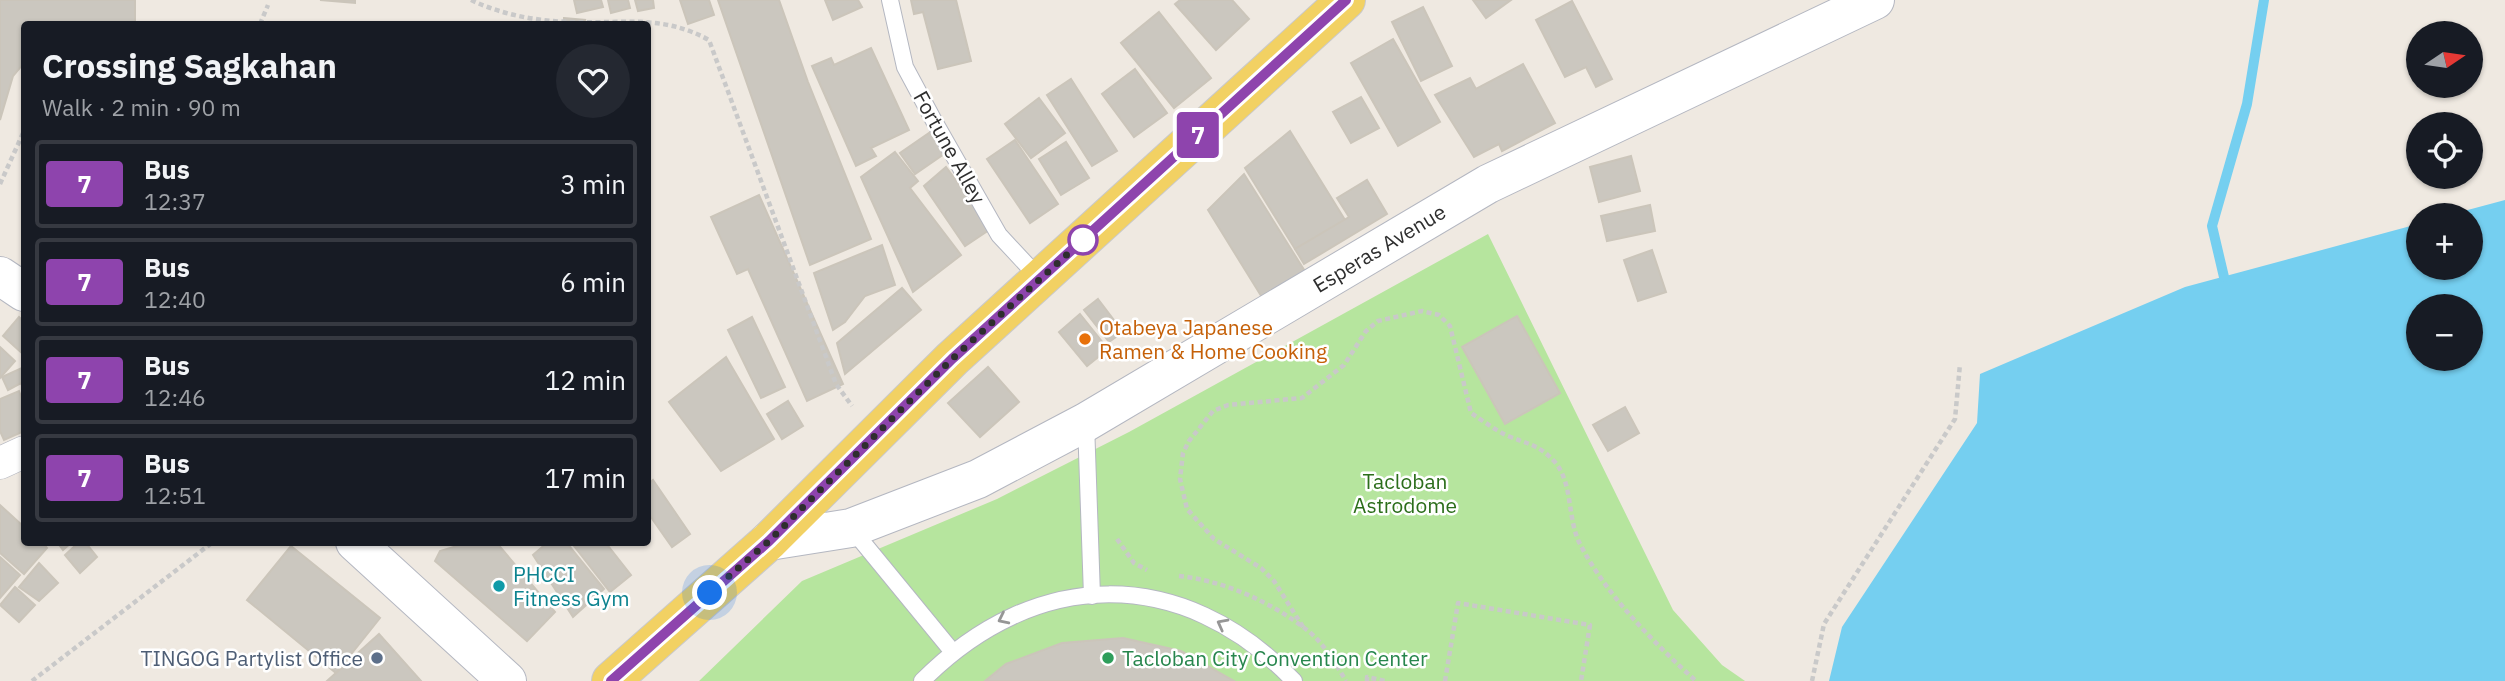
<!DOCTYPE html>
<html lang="en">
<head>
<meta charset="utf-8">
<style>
  :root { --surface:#171b24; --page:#242831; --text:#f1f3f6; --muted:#9ea1a6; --line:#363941 }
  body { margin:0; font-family:"IBM Plex Sans",sans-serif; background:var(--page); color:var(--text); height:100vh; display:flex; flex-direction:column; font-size:26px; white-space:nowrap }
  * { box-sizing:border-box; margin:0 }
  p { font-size:23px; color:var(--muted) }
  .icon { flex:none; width:38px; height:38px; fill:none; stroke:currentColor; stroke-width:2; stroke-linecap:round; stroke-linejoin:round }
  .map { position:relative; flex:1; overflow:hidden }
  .panel { position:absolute; left:21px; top:21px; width:630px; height:525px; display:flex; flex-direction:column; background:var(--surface); border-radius:7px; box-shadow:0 2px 5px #0004 }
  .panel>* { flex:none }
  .badge { padding:0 14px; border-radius:5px; font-size:24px; line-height:46px }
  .needle { width:46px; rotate:77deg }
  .tools { position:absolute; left:2406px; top:21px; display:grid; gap:14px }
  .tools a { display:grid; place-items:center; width:77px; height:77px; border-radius:50%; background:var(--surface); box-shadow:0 2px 5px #0004; font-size:35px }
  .you { position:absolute; width:35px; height:35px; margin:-18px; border:5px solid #fff; border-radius:50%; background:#1a73e8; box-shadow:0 0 0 10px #1a73e833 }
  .map>.badge { position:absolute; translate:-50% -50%; box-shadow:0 0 0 4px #fff }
  .round { display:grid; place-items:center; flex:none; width:74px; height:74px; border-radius:37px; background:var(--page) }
  .head { display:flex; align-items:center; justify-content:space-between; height:119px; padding:0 21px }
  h1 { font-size:33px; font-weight:800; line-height:52px }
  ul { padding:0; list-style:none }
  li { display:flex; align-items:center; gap:21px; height:88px; margin:0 14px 10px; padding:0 7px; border:4px solid var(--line); border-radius:7px }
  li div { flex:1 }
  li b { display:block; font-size:26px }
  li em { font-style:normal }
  li .badge { min-width:77px; font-weight:700; text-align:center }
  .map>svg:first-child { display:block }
  .green { fill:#b6e59e }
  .water { fill:#75cff0; fill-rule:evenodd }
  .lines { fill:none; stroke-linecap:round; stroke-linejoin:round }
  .stream { stroke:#75cff0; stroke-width:10 }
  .building { fill:#cbc7bf; stroke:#cbc5ba; stroke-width:2 }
  .service-casing { stroke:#b4b7c1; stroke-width:18 }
  .minor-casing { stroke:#b4b7c1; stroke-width:33 }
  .tertiary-casing { stroke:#b4b7c1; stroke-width:40 }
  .primary-casing { stroke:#c9c9c9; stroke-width:40 }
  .path { stroke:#c9c9c9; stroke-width:4.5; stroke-dasharray:5 3.5; stroke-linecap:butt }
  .service { stroke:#fff; stroke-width:16 }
  .minor { stroke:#fff; stroke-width:32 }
  .tertiary { stroke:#fff; stroke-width:38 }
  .primary { stroke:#f2d163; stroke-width:38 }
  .oneway { stroke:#969696 }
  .line-casing { stroke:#fff; stroke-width:16 }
  .line { stroke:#8e44ad; stroke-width:10 }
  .walk { stroke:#2e2e2e; stroke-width:7; stroke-dasharray:0 12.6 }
  .stop-dot { fill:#fff; stroke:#8e44ad; stroke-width:3.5 }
  .food-dot { fill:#e8710a; stroke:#fff; stroke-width:2.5 }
  .culture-dot { fill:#0f9aa8; stroke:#fff; stroke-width:2.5 }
  .service-dot { fill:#5c6f8a; stroke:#fff; stroke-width:2.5 }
  .leisure-dot { fill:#2e9e5b; stroke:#fff; stroke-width:2.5 }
  .labels { text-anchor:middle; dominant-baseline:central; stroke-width:5; stroke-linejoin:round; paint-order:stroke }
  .street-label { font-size:21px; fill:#2e2e2e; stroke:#fff }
  .food-label { font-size:21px; fill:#c56008; stroke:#fff; text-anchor:start }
  .park-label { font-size:21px; fill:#2c6e1b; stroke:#fff }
  .culture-label { font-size:21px; fill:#0d838f; stroke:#fff; text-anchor:start }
  .service-label { font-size:21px; fill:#4e5e75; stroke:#fff; text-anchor:end }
  .leisure-label { font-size:21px; fill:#27864d; stroke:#fff; text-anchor:start }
</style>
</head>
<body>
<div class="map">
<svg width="2505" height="681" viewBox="0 0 2505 681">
  <rect width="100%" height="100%" fill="#efe9e1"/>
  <path class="green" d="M1488,234L1673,610L1722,665L1745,681H699L802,581L997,499L1129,432Z"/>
  <path class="water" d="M2505,200V681H1829L1842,627L1977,423L1980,374L2185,287L2418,224V268H2471V215H2449ZM2418,306H2471V359H2418Z"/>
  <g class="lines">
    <path class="stream" d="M2224,277L2212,226L2247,104L2264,0"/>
  </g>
  <g class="building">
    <path d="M0,0H135V24H24V63L13,76L0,120Z"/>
    <path d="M320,0H355V3Z"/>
    <path d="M574,0H601L603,7L577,13Z"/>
    <path d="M608,0H628L630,8L611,13Z"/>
    <path d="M635,0H653L654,8L638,11Z"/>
    <path d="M680,0H709L714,15L688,24Z"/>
    <path d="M718,0H779L808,82L871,239L810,265Z"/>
    <path d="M825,0H858L862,7L833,20Z"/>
    <path d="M911,0H956L971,61L938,69L923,12L914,14Z"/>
    <path d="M1180,0H1232L1249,19L1216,50L1175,4Z"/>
    <path d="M1473,0H1511L1486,18Z"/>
    <path d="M1572,1L1612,79L1596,87L1586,67L1565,77L1536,20Z"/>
    <path d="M1423,7L1452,66L1421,81L1392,22Z"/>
    <path d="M1159,12L1211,78L1174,108L1121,43Z"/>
    <path d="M564,18L585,20L584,24H564Z"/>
    <path d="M1393,39L1440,122L1398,146L1351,63Z"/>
    <path d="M871,48L909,130L871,148L876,156L856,166L812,66L831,58L834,65Z"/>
    <path d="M1523,64L1555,123L1502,151L1499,144L1474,157L1435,95L1470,78L1476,89Z"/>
    <path d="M1135,69L1167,113L1134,137L1102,94Z"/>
    <path d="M1071,79L1117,151L1092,166L1047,95Z"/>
    <path d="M1361,97L1379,128L1351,143L1333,112Z"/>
    <path d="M1039,98L1065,133L1031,158L1005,124Z"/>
    <path d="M932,131L947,152L915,174L900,153Z"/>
    <path d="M1290,131L1345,220L1295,249L1245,168Z"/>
    <path d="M1015,140L1058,204L1030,223L987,159Z"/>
    <path d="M1066,142L1089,178L1061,195L1039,159Z"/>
    <path d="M895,152L918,181L910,188L961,255L913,292L861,177Z"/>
    <path d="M1631,156L1640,191L1599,202L1590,167Z"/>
    <path d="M946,167L992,228L965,246L924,186Z"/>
    <path d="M1244,174L1306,273L1263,299L1208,210Z"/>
    <path d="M1367,180L1387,214L1304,264L1295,249L1349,217L1337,198Z"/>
    <path d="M759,195L843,384L807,401L748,269L737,274L711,217Z"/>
    <path d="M1650,205L1655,231L1607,241L1601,216Z"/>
    <path d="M882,245L895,285L865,296L845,322L833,330L814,273Z"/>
    <path d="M1652,250L1666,292L1638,301L1624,260Z"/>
    <path d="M902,288L921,310L845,374L837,343Z"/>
    <path d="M1098,299L1123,332L1109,342L1084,310Z"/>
    <path d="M1080,314L1108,349L1087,366L1059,332Z"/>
    <path d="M1517,316L1560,393L1505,424L1462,347Z"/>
    <path d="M19,317L24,322V355L3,336Z"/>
    <path d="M752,317L785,387L761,398L728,330Z"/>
    <path d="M0,347L15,361L0,378Z"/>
    <path d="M726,357L774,439L721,471L669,402Z"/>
    <path d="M24,367V390L21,383L8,390L2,377Z"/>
    <path d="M988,367L1019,402L980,437L948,403Z"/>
    <path d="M19,391L24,404V431L4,440L0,431V399Z"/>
    <path d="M788,401L803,426L782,439L767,414Z"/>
    <path d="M1625,407L1639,433L1608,451L1593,425Z"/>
    <path d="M653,480L690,534L672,547L648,513V484Z"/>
    <path d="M0,505L24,527V542H42L47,548L24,574L0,553Z"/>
    <path d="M57,542H72L63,550Z"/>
    <path d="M79,542H85L97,557L80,573L65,555Z"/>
    <path d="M470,542H496L555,612L527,641L435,561L440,551Z"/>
    <path d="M548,542H566L604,589L573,617L533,555Z"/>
    <path d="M571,542H605L631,575L610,592Z"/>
    <path d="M291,546L380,618L336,673L247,600Z"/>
    <path d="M0,557L20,575L0,598Z"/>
    <path d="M39,563L58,583L39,601L19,587Z"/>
    <path d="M15,587L35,605L19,622L0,605Z"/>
    <path d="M379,634L421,681H327Z"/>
    <path d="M1123,638L1181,651L1234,681H985L1006,664L1062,643Z"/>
  </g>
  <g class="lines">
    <defs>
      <g id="service">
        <path d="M890,0L905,67L934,121L999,235L1040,279"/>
        <path d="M1086,423L1092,596"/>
        <path d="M851,528L952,651"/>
        <path d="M922,681C1035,567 1182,564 1294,681"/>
      </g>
      <path id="minor" d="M0,463L24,452"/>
      <g id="tertiary">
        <path d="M0,276L24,292"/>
        <path d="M769,541L851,528L978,479L1086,422L1488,184L1875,0"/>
        <path d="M355,542L507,681"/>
      </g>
      <path id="primary" d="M611,681L769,541L952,359L1346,0"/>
    </defs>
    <use href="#service" class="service-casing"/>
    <use href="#minor" class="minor-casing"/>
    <use href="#tertiary" class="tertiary-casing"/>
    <use href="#primary" class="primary-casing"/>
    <g class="path">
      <path d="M471,0C503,15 536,21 571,22C622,24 662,14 709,40L836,384L852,406"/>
      <path d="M260,24L268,5"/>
      <path d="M0,184L24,131"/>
      <path d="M1117,539L1134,563L1147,570"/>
      <path d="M1179,576C1225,581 1271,602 1307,630C1323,642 1336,664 1346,681"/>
      <path d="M1303,627L1274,581L1261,568L1214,539L1187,509L1180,479L1183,453L1189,441L1213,411L1228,405L1302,398L1344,365L1366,331L1378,321L1422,311L1439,315L1450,326L1471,413C1483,421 1495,430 1508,436C1527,444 1538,444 1554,461C1573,482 1567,516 1579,542C1605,594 1654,643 1696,681"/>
      <path d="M32,681L213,542"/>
      <path d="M1367,681V677L1385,681"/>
      <path d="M1445,681L1458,603L1590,625L1581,681"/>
      <path d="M1812,681L1824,624L1955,419L1960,364"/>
    </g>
    <use href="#service" class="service"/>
    <use href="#minor" class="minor"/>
    <use href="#tertiary" class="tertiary"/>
    <use href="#primary" class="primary"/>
  </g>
  <defs><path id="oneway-chevron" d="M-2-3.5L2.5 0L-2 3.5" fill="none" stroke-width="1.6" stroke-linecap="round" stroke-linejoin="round" transform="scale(1.75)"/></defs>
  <g class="oneway">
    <use href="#oneway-chevron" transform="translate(1003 619) rotate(154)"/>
    <use href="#oneway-chevron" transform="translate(1222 624) rotate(-152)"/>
  </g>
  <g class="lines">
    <defs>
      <path id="line" d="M611,681L769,541L952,359L1346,0"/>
    </defs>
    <use href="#line" class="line-casing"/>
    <use href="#line" class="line"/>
    <path class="walk" d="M710,593L769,541L952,359L1083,240"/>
  </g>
  <circle class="stop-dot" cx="1083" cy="240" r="14"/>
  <circle class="food-dot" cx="1085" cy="339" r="7"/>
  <circle class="culture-dot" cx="499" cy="586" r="7"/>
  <circle class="service-dot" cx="377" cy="658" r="7"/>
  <circle class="leisure-dot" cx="1108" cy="658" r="7"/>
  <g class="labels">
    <g class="street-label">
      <text transform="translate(950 147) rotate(61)">Fortune Alley</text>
      <text transform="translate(1379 248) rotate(-31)">Esperas Avenue</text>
    </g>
    <g class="food-label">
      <text x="1099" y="327">Otabeya Japanese<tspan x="1099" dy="24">Ramen &amp; Home Cooking</tspan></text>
    </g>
    <g class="park-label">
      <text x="1405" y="481">Tacloban<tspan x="1405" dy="24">Astrodome</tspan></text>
    </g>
    <g class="culture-label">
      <text x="513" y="574">PHCCI<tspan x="513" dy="24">Fitness Gym</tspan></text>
    </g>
    <g class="service-label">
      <text x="363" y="658">TINGOG Partylist Office</text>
    </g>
    <g class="leisure-label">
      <text x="1122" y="658">Tacloban City Convention Center</text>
    </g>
  </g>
</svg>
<div class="tools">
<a><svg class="needle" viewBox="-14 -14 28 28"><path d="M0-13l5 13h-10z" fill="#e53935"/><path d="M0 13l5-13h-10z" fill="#9ea1a6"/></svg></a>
<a><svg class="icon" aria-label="locate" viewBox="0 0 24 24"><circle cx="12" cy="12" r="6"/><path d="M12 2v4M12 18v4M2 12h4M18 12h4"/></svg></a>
<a>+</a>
<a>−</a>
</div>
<div class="you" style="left:710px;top:593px"></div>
<b class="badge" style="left:1198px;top:135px;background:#8e44ad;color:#fff">7</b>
<section class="panel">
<div class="head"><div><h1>Crossing Sagkahan</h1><p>Walk · 2 min · 90 m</p></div><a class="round"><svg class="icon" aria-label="heart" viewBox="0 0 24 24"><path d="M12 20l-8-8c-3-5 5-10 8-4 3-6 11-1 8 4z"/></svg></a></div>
<ul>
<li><span class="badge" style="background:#8e44ad;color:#fff">7</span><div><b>Bus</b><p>12:37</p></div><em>3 min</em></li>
<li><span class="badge" style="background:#8e44ad;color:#fff">7</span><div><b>Bus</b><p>12:40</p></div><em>6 min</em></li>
<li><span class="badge" style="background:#8e44ad;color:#fff">7</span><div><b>Bus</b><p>12:46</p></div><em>12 min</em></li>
<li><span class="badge" style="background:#8e44ad;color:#fff">7</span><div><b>Bus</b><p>12:51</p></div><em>17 min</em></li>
</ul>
</section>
</div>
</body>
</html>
